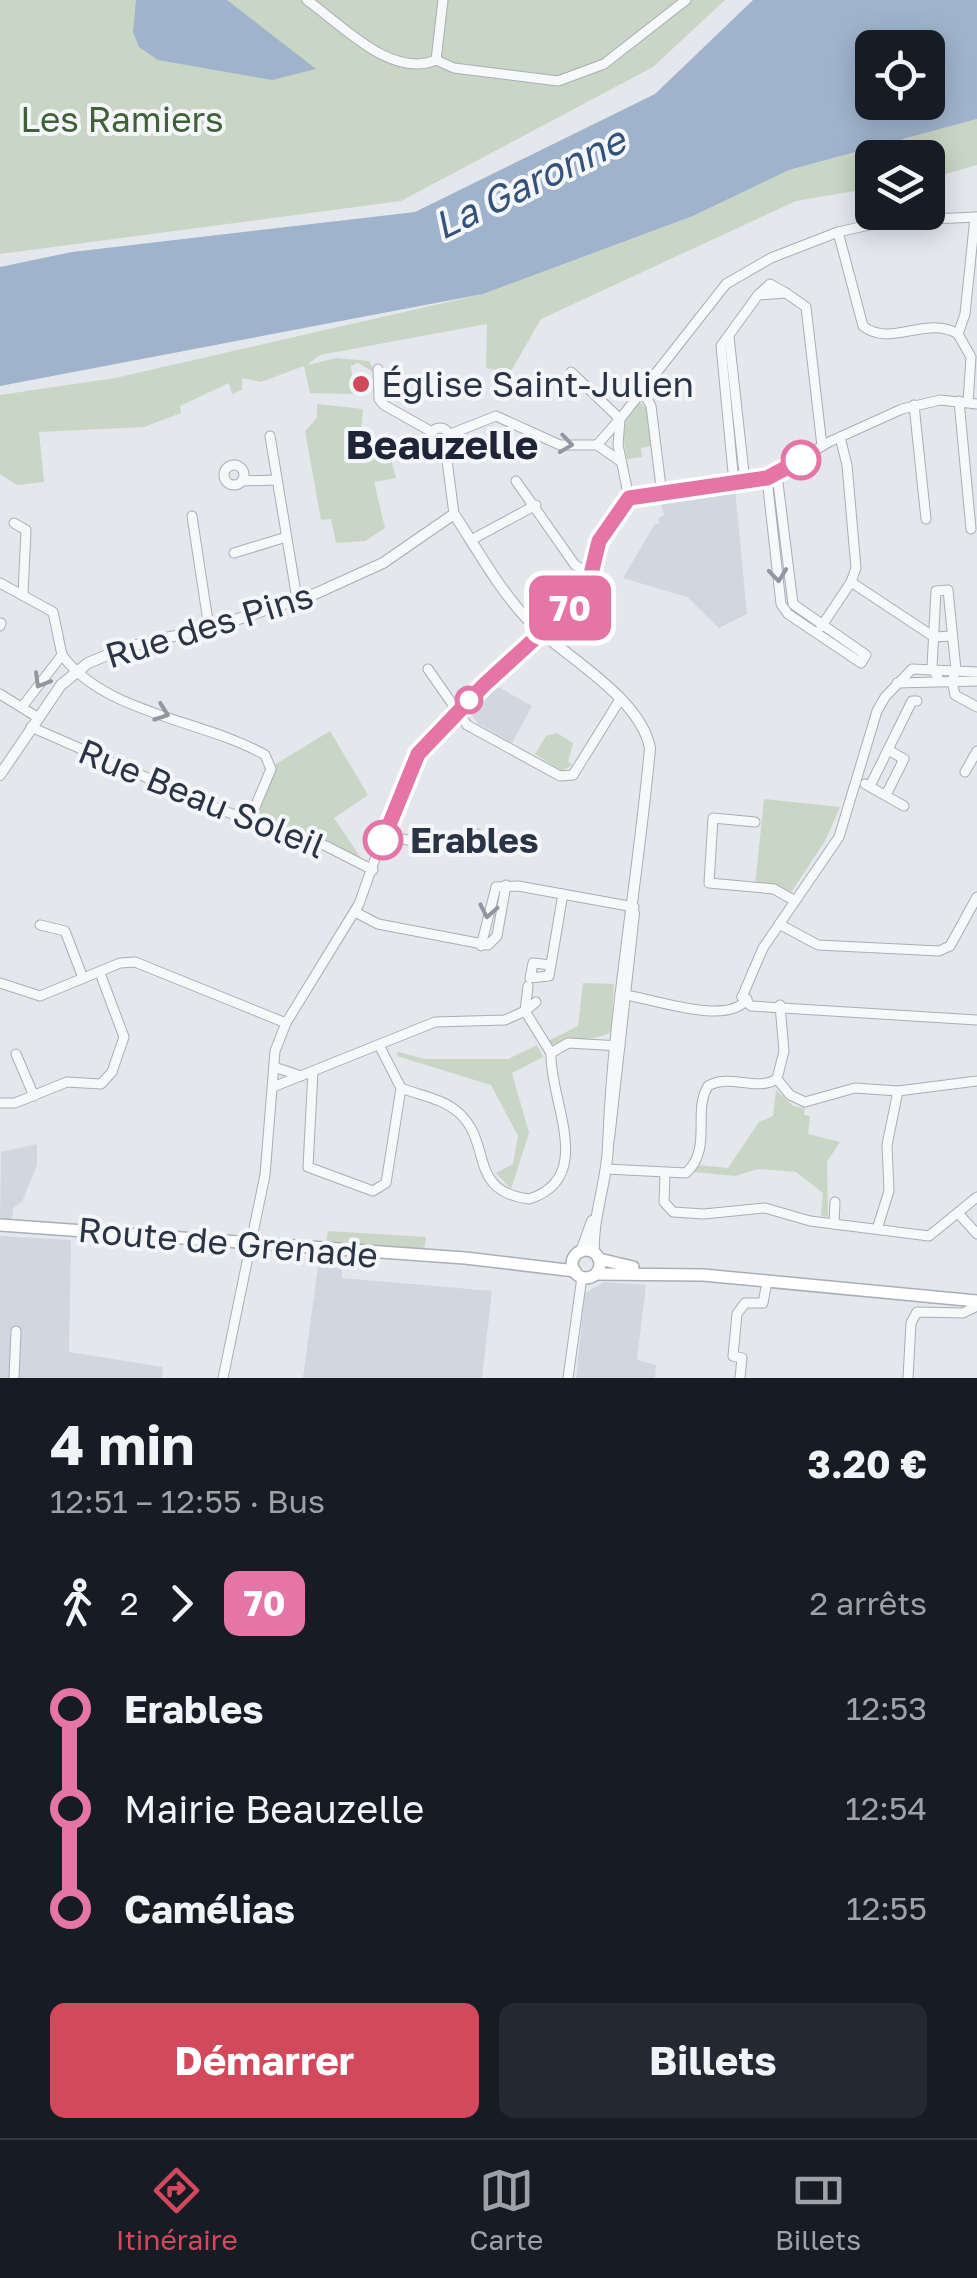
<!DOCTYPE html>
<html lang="fr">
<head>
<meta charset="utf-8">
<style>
  :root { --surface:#171b24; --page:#242831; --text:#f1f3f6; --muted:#9ea1a6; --line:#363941; --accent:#d1495b }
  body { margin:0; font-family:"Golos Text",sans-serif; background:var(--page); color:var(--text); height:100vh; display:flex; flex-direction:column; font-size:38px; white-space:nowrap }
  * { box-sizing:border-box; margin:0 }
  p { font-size:32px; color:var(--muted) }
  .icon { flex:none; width:55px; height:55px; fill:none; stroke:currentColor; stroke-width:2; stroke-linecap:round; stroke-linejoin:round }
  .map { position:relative; height:1378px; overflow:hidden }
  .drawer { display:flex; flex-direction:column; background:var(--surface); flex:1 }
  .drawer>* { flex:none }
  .badge { padding:0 20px; border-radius:15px; font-size:35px; line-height:65px }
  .tools { position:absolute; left:855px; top:30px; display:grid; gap:20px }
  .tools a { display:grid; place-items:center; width:90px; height:90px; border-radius:15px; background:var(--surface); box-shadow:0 5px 25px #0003; font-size:50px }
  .map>.badge { position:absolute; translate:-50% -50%; box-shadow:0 0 0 5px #fff }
  .legs { display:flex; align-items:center; gap:15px; height:110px; padding:0 50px; font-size:32px }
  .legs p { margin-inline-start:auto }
  .overview { display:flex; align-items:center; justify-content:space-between; height:170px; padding:0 50px }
  h1 { font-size:55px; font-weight:700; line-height:75px }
  .primary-button { display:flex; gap:20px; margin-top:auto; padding:20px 50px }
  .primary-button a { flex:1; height:115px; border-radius:15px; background:var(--accent); color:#fff; font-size:40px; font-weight:700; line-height:115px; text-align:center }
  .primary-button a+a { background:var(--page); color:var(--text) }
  ul { padding:0 50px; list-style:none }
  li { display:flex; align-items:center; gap:35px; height:100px; font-size:38px }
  li i { display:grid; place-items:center; width:15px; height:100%; margin:0 12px; background:currentColor }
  li i::after { content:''; width:25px; height:25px; margin:-12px; border:8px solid; border-radius:50%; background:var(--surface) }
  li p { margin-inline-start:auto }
  li:first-child i { background:linear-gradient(#0000 50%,currentColor 0) }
  li:last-child i { background:linear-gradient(currentColor 50%,#0000 0) }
  .tab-bar { display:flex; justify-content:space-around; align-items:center; height:140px; border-top:2px solid var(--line); background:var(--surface); font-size:28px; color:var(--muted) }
  .tab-bar a { display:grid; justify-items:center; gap:5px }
  .tab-bar .selected { color:var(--accent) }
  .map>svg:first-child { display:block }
  .built { fill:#d2d6de }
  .green { fill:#c9d6c5 }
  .water { fill:#9fb4cc; fill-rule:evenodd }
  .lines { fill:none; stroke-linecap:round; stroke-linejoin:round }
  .minor-casing { stroke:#a9aeb7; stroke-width:11 }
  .tertiary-casing { stroke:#a9aeb7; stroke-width:12 }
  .secondary-casing { stroke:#a9aeb7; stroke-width:14 }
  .minor { stroke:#f7f8fa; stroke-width:9 }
  .tertiary { stroke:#f7f8fa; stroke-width:10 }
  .secondary { stroke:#fff; stroke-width:11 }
  .oneway { stroke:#9196a0 }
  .line-1-casing { stroke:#fff; stroke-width:22 }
  .line-1 { stroke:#e675a7; stroke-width:15 }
  .poi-dot { fill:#d1495b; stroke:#f4f6f9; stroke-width:4 }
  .stop-1-dot { fill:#fff; stroke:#e675a7; stroke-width:5 }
  .labels { text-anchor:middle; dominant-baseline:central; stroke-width:8; stroke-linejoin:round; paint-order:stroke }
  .park-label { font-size:35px; fill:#3f6138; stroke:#f4f6f9 }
  .poi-label { font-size:35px; fill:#2b3445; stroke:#f4f6f9; text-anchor:start }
  .street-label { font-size:35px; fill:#2b3445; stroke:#f4f6f9 }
  .stop-label { font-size:35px; font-weight:bold; fill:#2b3445; stroke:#f4f6f9; text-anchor:start }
  .water-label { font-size:38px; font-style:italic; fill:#34527a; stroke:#f4f6f9 }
  .quarter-label { font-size:40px; font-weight:bold; fill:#1d2536; stroke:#f4f6f9 }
</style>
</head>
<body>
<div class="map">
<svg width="977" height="1378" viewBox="0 0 977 1378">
  <rect width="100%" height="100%" fill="#e4e7ec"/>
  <g class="built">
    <path d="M735,489L747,614L719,628L687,597L623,578L655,524H660L658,518L664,515L660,501Z"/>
    <path d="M495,685L532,706L512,743L477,723L472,715Z"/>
    <path d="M37,1144V1165L22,1202L13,1208L12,1219L0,1218L1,1152Z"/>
    <path d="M0,1236L71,1240L69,1352L163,1367L162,1378H0Z"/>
    <path d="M318,1266L342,1268V1278L492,1291L482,1378H303Z"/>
    <path d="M604,1282L646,1285L637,1360L656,1365L655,1378H576L585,1293Z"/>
  </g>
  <g class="green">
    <path d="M0,0H725L653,67L401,201L0,254Z"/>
    <path d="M977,119V165L928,179V158H872V188L796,201L541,319L510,373L486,368L487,324L320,355L307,365L336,358L369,361L375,373L358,363L351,366L354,394L310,393L304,366L261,382L242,378V390L232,394L229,383L180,406L181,413L144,427L39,432L44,482L17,485L0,474V395L115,378L483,294L693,216L789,170Z"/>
    <path d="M640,403L647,409L651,446L641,448L642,457L627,459C622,437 621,417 640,403Z"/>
    <path d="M317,404L363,409L361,433L385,438L396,478L374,482L385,528L365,541L336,543L331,519L321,520L305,431L317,418Z"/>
    <path d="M330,731L368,795L334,818L363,861L258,815L276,764Z"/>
    <path d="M557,733L573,743L568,762L573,765L561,771L535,754L546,736Z"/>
    <path d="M764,799L840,807L825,841L790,894L755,886Z"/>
    <path d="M583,983L614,984L611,1032C604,1038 564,1043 550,1045L546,1042L578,1026Z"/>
    <path d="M537,1045L543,1057L512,1073L529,1133L511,1189L496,1173L513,1164L518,1136L491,1085L397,1056L398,1052L425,1059H508Z"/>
    <path d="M776,1090L793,1106L805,1108L804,1115L810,1116L808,1134L840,1142L827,1162L828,1217L821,1216L823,1193L796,1172L758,1169L735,1176L694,1172L698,1165L728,1168L759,1122L773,1116Z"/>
    <path d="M328,1231L426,1237L424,1251L326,1244Z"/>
  </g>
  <g class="water">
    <path d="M136,0H227L316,69L272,80L158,60L139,47L133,32Z"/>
    <path d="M753,0H977V119L789,170L693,216L483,294L0,386V267L72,252L415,212L655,94ZM872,48H928V102H872Z"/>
  </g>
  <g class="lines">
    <defs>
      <g id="minor">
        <path d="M307,0C342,25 391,79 436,60"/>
        <path d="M436,60L454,68L558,81L604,64L686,0"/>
        <path d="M436,60L443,0"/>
        <path d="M838,232L863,326C891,348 926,315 958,334L971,357L968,402"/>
        <path d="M758,295L770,284L786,293"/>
        <path d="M958,334L965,314L975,217"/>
        <path d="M729,337L745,482"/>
        <path d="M378,369L379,399L384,405L432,432"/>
        <path d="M571,372L620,419"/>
        <path d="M641,388L651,406L662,495"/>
        <path d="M959,401L971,529"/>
        <path d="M914,405L926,519"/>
        <circle cx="440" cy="437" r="9"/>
        <path d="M448,435L496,416L560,445H597L620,461"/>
        <path d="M270,436L297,599"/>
        <path d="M840,437L847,465L856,568L851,582L934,637L952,636"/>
        <path d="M445,445L454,514"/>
        <path d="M597,445L618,421"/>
        <circle cx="234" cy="475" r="10"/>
        <path d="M767,479L781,604L788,614L861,663L866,655L793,604L777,475"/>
        <path d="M242,481L276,480"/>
        <path d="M516,481L575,565L591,574"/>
        <path d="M734,483L721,346L758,295L786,293L806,307L822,446"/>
        <path d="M629,498L767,479L829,442L902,409L940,400L977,404"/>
        <path d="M192,516L209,628"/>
        <path d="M14,523L26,530L23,594"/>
        <path d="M471,540L536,505"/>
        <path d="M234,553L283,538"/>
        <path d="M0,583L53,612L62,655"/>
        <path d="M0,626L1,623"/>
        <path d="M821,627L851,582"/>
        <path d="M62,655C105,714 204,720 265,755L271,769L250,819"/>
        <path d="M428,669L467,725L560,776L573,775L619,701"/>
        <path d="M939,680L932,667L936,591L948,590L956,670L952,681"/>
        <path d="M952,681L955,695L977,707"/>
        <path d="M897,683L977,681"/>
        <path d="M0,694L37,717"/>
        <path d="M22,707L62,655"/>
        <path d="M31,727L221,810L326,846L373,870"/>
        <path d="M965,772L977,751"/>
        <path d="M865,784L904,806"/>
        <path d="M870,786L912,701H917"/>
        <path d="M886,795L904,759L890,751"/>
        <path d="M755,822L713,818L709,883L774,889L795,901"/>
        <path d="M384,836L456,848L477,834"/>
        <path d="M355,912L378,924L488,945L497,936L506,885"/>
        <path d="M779,924L818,945L939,951L950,946L977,897"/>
        <path d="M40,925L65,931L83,978"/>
        <path d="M481,946L496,887L518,886L634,907"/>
        <path d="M551,965L533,963L530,978L549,976L563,894"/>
        <path d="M0,983L40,996L120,963L135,962L286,1023"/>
        <path d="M528,986L525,1011L536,1002"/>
        <path d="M620,994C652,998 727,1027 747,999"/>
        <path d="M742,997L763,948L839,837L877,711L885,697L912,669L977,672"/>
        <path d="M742,997L751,1006L977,1020"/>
        <path d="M780,1005L784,1051L777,1079L790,1095L805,1102L855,1088L898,1091L977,1081"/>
        <path d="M380,1047L401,1088C421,1096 442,1098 459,1113C493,1144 467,1191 529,1199C597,1178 549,1100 551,1053"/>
        <path d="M551,1053L568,1043L620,1046"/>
        <path d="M16,1054L34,1096"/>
        <path d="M274,1067L301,1076"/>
        <path d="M313,1071L308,1167L373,1191L386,1183L401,1088"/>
        <path d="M273,1087L435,1022L505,1020L525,1011L551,1053"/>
        <path d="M0,1103H15L67,1082L101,1084L112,1072L124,1037L100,973"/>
        <path d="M606,1169L686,1173C713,1148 692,1112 708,1086C730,1073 756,1092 777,1079"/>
        <path d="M665,1174L664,1202L673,1212L704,1214L765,1208L810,1221L929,1236L977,1197"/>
        <path d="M958,1213L977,1234"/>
        <path d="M834,1224L835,1202"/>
        <path d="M878,1226L889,1191L887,1145L898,1091"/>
        <path d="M14,1378L16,1331"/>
        <path d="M223,1378L265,1175L275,1051L286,1023L359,904L399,791L418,754L484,685L577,600L591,574L599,541L629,498L618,445L620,419L726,284L771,258L838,232L887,221L977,217"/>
        <path d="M568,1378L582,1277"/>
        <path d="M740,1378L742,1358L733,1356L737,1314L745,1303H763L767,1282"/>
        <path d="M908,1378L911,1323L917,1312L963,1313L977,1306"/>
      </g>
      <g id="tertiary">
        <path d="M0,775L61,685L88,663L127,647L217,626L317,593L383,563L454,514C477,549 500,591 529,621C563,656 640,696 650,748C638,881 613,1012 608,1146C607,1182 592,1218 594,1253"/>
        <path d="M609,1139L634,913"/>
        <path d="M581,1252L592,1221"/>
      </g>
      <g id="secondary">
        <path d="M0,1225L465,1258L575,1271"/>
        <circle cx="586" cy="1264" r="14"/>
        <path d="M599,1259L633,1267"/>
        <path d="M596,1274L703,1275L977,1301"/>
      </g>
    </defs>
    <use href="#minor" class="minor-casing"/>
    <use href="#tertiary" class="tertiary-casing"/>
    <use href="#secondary" class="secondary-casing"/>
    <use href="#minor" class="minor"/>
    <use href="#tertiary" class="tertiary"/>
    <use href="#secondary" class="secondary"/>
  </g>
  <defs><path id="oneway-chevron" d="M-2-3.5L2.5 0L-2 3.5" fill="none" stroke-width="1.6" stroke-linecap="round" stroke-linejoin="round" transform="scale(2.5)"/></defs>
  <g class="oneway">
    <use href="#oneway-chevron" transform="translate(566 444) rotate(8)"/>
    <use href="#oneway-chevron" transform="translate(778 575) rotate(84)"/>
    <use href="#oneway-chevron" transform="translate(41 681) rotate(121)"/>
    <use href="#oneway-chevron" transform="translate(162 713) rotate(20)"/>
    <use href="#oneway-chevron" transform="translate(488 911) rotate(101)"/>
  </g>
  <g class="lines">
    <defs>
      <path id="line-1" d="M383,840L418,754L484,685L577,600L591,574L599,541L629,498L767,478L801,460"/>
    </defs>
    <use href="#line-1" class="line-1-casing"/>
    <use href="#line-1" class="line-1"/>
  </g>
  <circle class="poi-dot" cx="361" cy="384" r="10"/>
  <g class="stop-1-dot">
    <circle cx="801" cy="460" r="18"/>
    <circle cx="469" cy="700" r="12"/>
    <circle cx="383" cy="840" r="18"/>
  </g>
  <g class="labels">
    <g class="park-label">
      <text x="122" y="119">Les Ramiers</text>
    </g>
    <g class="poi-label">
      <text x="381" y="384">Église Saint-Julien</text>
    </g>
    <g class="street-label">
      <text transform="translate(209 625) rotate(-17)">Rue des Pins</text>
      <text transform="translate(202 798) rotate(22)">Rue Beau Soleil</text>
      <text transform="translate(228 1242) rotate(5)">Route de Grenade</text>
    </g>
    <g class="stop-label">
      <text x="410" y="840">Erables</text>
    </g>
    <g class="water-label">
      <text transform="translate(529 182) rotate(-26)">La Garonne</text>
    </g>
    <g class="quarter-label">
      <text x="442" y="444">Beauzelle</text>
    </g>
  </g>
</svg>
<div class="tools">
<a><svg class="icon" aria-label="locate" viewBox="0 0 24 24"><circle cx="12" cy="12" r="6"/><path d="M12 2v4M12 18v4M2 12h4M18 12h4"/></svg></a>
<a><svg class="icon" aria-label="layers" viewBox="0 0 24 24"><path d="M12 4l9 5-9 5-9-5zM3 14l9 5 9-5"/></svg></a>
</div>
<b class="badge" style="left:570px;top:608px;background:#e675a7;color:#fff">70</b>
</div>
<section class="drawer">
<div class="overview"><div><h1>4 min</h1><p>12:51 – 12:55 · Bus</p></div><b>3.20 €</b></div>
<div class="legs"><svg class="icon" aria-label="walk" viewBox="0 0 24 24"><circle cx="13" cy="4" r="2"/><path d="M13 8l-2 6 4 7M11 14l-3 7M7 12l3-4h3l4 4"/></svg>2<svg class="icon" aria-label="forward" viewBox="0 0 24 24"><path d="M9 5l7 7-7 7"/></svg><b class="badge" style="background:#e675a7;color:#fff">70</b><p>2 arrêts</p></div>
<ul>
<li><i style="color:#e675a7"></i><b>Erables</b><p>12:53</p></li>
<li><i style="color:#e675a7"></i><span>Mairie Beauzelle</span><p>12:54</p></li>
<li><i style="color:#e675a7"></i><b>Camélias</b><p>12:55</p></li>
</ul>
<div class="primary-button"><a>Démarrer</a><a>Billets</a></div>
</section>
<nav class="tab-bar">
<a class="selected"><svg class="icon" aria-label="directions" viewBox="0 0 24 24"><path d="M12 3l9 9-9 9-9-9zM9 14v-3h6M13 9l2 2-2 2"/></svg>Itinéraire</a>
<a><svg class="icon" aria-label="map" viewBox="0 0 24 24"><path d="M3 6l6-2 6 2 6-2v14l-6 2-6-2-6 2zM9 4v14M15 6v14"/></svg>Carte</a>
<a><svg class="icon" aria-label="tickets" viewBox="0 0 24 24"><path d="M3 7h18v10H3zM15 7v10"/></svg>Billets</a>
</nav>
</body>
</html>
